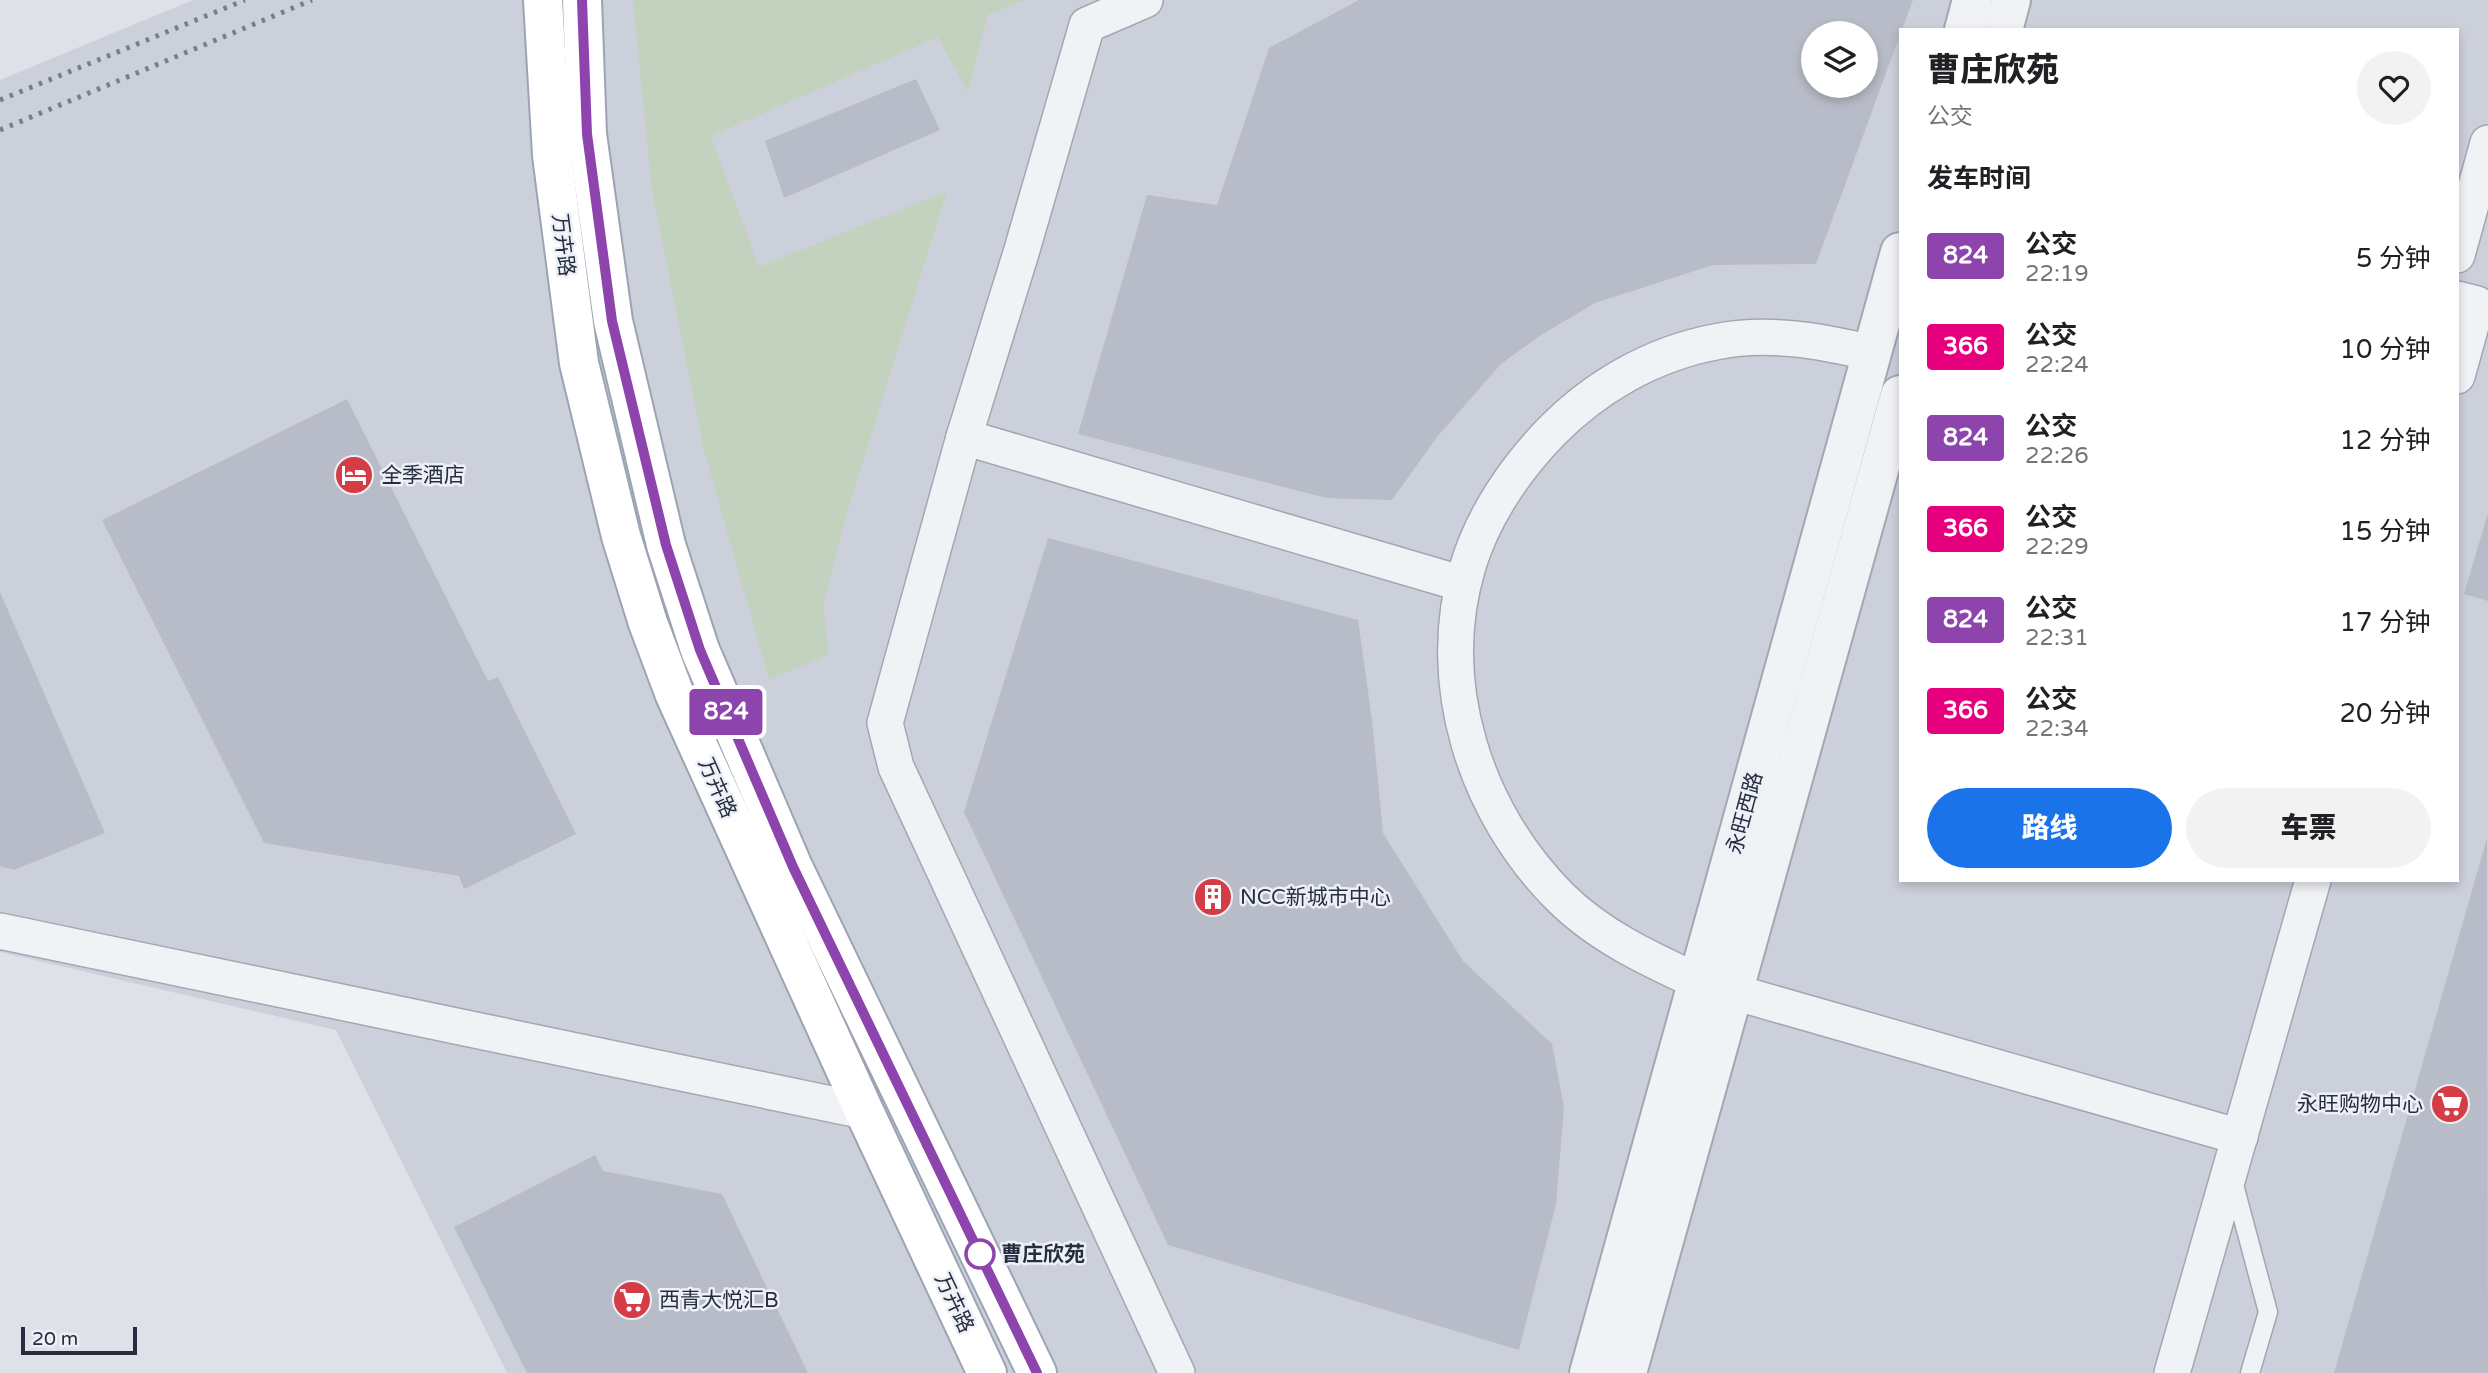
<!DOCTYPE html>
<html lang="zh">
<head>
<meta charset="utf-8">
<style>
  :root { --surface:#fff; --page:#f2f2f2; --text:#202124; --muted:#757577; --accent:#1a73e8 }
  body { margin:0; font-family:"Varela Round","Noto Sans SC",sans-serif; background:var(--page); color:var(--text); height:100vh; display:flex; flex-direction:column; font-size:26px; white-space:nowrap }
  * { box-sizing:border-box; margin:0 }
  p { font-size:23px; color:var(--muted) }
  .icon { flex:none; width:38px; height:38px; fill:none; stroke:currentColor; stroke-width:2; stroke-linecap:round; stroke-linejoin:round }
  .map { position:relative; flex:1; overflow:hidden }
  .panel { position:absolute; left:1899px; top:28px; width:560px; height:854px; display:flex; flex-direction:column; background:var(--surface); border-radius:0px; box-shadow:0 4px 10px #0003 }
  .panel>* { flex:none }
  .badge { padding:0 14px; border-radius:5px; font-size:24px; line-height:46px }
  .controls { position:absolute; left:1801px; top:21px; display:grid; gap:14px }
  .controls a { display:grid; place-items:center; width:77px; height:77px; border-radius:50%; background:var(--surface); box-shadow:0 4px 10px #0003; font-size:35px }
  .scale { position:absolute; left:21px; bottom:18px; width:116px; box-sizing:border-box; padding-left:7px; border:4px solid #262d3f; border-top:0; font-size:19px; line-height:24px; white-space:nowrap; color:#262d3f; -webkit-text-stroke:5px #edf0f6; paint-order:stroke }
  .map>.badge { position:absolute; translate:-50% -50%; box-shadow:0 0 0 4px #fff }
  h2 { padding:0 28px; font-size:26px; line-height:63px }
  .round { display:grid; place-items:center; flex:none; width:74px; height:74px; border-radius:37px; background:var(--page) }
  .overview { display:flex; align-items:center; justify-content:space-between; height:119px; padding:0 28px }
  h1 { font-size:33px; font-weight:800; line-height:52px }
  .button { display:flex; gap:14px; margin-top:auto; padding:14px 28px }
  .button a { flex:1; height:80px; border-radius:42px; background:var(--accent); color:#fff; font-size:28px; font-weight:800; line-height:80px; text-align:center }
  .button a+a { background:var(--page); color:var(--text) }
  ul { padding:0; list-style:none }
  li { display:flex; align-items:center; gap:21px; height:91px; padding:0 28px }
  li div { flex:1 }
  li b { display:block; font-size:26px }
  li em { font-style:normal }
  li .badge { min-width:77px; font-weight:700; text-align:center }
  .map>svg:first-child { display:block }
  .built { fill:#ccd0da; fill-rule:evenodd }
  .green { fill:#c2d2be }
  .building { fill:#b8bcc8; fill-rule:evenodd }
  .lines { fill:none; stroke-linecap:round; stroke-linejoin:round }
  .service-casing { stroke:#a3a7b2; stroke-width:21 }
  .minor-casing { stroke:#a3a7b2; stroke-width:38 }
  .tertiary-casing { stroke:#a3a7b2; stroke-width:42 }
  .primary-casing { stroke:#9ca4b4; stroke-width:42 }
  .service { stroke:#f0f2f6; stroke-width:18 }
  .minor { stroke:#f0f2f6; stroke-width:35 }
  .tertiary { stroke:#f0f2f6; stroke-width:38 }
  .primary { stroke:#fff; stroke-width:38 }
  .rail { stroke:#767f92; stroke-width:5; stroke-dasharray:3.5 7; stroke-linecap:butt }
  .line-casing { stroke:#fff; stroke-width:16 }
  .line { stroke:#8e44ad; stroke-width:10 }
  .stop-dot { fill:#fff; stroke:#8e44ad; stroke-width:3.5 }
  .labels { text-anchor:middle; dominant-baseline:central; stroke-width:5; stroke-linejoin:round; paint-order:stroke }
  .street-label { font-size:21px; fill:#262d3f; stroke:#edf0f6 }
  .poi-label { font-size:21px; fill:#262d3f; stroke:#edf0f6; text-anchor:start }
  .stop-label { font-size:21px; font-weight:bold; fill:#262d3f; stroke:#edf0f6; text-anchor:start }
</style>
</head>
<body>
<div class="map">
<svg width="2488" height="1373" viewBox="0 0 2488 1373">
  <rect width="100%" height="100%" fill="#dee1e8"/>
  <path class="built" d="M193,0H2488V1373H507L336,1030L0,952V80ZM1900,30H2457V880H1900ZM1813,33H1866V86H1813Z"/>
  <path class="green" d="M633,0H1025L988,15L968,92L938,37L711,136L759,267L947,191L847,513L823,605L829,654L769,680L704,450L652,190Z"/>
  <g class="building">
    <path d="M1359,0H1913L1902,30H1900V35L1816,264L1713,265L1595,303L1538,337L1501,364L1437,437L1392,500L1326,498L1078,434L1147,195L1217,205L1269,48ZM1813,33H1866V86H1813Z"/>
    <path d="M916,79L940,130L784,198L765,141Z"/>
    <path d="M347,399L488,681L498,677L576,834L464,889L459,876L264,843L102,520Z"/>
    <path d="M2488,513V601L2464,594Z"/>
    <path d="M1048,538L1358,620L1372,720L1383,833L1463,961L1552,1044L1564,1107L1556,1204L1519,1350L1168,1245L964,812Z"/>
    <path d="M0,592L105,833L14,870L0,866Z"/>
    <path d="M2487,838L2488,1373H2334Z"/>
    <path d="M595,1155L603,1171L722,1194L808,1373H527L454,1227Z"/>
  </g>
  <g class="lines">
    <defs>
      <path id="service" d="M2233,1181L2268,1312L2250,1373"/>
      <g id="minor">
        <path d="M1145,0L1087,25L1021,253L964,437L885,723L896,767L1177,1373"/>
        <path d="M2457,255L2488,143"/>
        <path d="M2457,299L2477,304L2457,376"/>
        <path d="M1872,353C1821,341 1768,331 1715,342C1652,354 1595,387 1551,432C1515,469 1483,516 1468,566C1433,683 1475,812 1560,897C1599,936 1649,959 1699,982L2240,1137"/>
        <path d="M964,437L1463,584"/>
        <path d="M0,931L864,1111"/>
        <path d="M2172,1373L2313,880"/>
      </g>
      <g id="tertiary">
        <path d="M1964,30L1972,0"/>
        <path d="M2003,30L2011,0"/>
        <path d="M1589,1373L1900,252"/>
        <path d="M1627,1373L1900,395"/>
      </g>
      <g id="primary">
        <path d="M543,0L552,155L579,363L621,536L648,623L675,695L864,1111L987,1373"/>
        <path d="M582,0L587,134L613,321L666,545L700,650L793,867L1037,1373"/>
      </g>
    </defs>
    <use href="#service" class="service-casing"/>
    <use href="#minor" class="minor-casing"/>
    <use href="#tertiary" class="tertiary-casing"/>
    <use href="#primary" class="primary-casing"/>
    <use href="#service" class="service"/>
    <use href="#minor" class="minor"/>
    <use href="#tertiary" class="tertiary"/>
    <use href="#primary" class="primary"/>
    <g class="rail">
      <path d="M0,100L245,0"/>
      <path d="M0,130L312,0"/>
    </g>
  </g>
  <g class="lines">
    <defs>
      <path id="line" d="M582,0L587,134L612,321L666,545L700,650L793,867L1037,1373"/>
    </defs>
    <use href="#line" class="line-casing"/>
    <use href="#line" class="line"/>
  </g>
  <defs>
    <symbol id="hotel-disc" viewBox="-11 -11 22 22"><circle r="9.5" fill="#d43c46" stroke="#edf0f6"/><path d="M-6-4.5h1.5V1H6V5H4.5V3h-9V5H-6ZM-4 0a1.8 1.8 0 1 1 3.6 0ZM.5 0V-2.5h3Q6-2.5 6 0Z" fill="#fff"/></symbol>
    <symbol id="building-disc" viewBox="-11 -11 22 22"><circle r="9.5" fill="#d43c46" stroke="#edf0f6"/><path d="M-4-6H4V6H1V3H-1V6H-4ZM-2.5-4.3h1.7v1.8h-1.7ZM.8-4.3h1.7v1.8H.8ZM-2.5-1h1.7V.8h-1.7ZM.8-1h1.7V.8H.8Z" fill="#fff"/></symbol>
    <symbol id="supermarket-disc" viewBox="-11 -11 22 22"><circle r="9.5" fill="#d43c46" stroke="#edf0f6"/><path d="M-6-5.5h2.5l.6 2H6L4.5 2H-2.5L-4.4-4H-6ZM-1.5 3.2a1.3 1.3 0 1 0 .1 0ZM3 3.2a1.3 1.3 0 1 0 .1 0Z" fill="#fff"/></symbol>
  </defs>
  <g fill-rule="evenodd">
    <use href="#hotel-disc" x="332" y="453" width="44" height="44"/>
    <use href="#building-disc" x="1191" y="875" width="44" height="44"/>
    <use href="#supermarket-disc" x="2428" y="1082" width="44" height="44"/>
    <use href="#supermarket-disc" x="610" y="1278" width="44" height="44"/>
  </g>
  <circle class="stop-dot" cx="980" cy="1254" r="14"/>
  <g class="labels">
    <g class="street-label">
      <text transform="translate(563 245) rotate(83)">万卉路</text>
      <text transform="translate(717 788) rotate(66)">万卉路</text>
      <text transform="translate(1745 813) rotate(-75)">永旺西路</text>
      <text transform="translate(954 1303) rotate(65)">万卉路</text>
    </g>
    <g class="poi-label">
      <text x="381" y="475">全季酒店</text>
      <text x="1240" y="897">NCC新城市中心</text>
      <text x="2423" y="1104" text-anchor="end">永旺购物中心</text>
      <text x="659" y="1300">西青大悦汇B</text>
    </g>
    <g class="stop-label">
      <text x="1001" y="1254">曹庄欣苑</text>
    </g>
  </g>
</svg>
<div class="controls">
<a><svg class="icon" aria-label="layers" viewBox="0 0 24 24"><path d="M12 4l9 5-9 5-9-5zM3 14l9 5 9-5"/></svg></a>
</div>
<div class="scale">20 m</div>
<b class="badge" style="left:726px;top:712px;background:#8e44ad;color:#fff">824</b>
<section class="panel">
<div class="overview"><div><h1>曹庄欣苑</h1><p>公交</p></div><a class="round"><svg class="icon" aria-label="heart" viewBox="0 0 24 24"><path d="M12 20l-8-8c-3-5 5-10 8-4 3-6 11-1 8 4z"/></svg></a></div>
<h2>发车时间</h2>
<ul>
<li><span class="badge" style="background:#8e44ad;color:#fff">824</span><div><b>公交</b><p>22:19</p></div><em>5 分钟</em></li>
<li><span class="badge" style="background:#e6007e;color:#fff">366</span><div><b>公交</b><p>22:24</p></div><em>10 分钟</em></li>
<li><span class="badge" style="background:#8e44ad;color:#fff">824</span><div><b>公交</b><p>22:26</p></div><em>12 分钟</em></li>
<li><span class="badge" style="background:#e6007e;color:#fff">366</span><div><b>公交</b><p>22:29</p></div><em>15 分钟</em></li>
<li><span class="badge" style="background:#8e44ad;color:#fff">824</span><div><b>公交</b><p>22:31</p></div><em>17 分钟</em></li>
<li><span class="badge" style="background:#e6007e;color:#fff">366</span><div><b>公交</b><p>22:34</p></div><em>20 分钟</em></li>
</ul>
<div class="button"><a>路线</a><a>车票</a></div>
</section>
</div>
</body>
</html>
